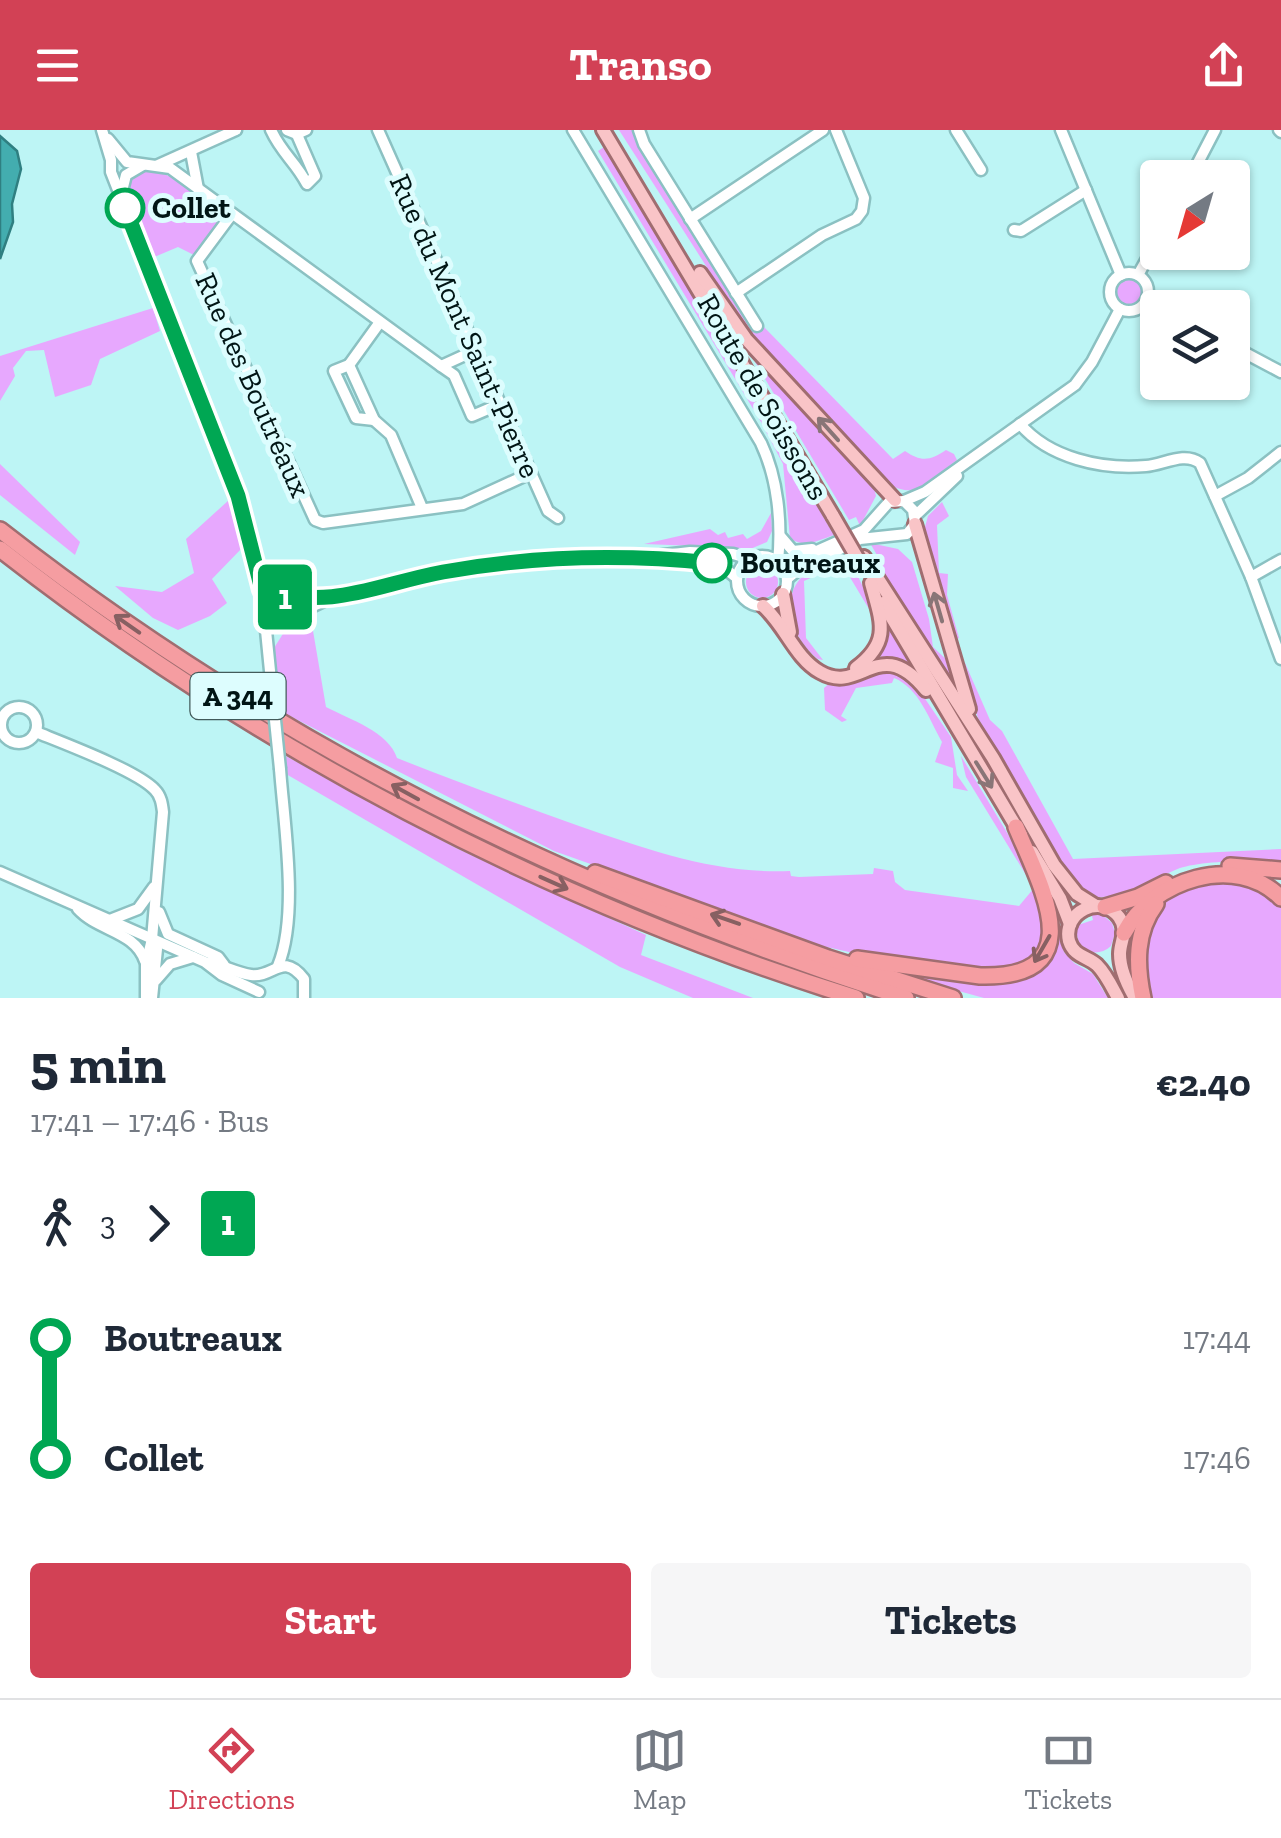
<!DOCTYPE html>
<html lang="en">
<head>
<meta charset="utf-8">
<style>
  :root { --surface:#fff; --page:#f6f6f7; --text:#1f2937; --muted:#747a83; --line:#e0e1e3; --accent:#d24155 }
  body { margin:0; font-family:"Zilla Slab",serif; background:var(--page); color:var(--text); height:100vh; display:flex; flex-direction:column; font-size:38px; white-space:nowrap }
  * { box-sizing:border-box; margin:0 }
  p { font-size:32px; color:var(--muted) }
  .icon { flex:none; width:55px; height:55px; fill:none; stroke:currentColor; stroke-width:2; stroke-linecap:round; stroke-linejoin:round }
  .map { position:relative; height:868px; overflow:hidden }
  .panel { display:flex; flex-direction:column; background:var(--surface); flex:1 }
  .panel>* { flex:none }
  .badge { padding:0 20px; border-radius:8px; font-size:35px; line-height:65px }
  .needle { width:65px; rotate:217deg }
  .fabs { position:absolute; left:1140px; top:30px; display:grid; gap:20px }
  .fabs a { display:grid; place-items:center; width:110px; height:110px; border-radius:10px; background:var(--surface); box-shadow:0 2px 8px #0004; font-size:50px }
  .map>.badge { position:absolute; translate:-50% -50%; box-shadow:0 0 0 5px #fff }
  .legs { display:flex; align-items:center; gap:15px; height:110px; padding:0 30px; font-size:32px }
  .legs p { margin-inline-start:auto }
  .summary { display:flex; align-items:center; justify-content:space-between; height:170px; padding:0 30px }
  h1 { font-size:55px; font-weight:700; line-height:75px }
  .primary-button { display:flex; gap:20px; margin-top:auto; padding:20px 30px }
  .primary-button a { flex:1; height:115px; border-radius:10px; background:var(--accent); color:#fff; font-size:40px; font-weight:700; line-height:115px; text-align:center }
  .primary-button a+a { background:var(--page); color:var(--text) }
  ul { padding:0 30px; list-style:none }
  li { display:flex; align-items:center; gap:35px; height:120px; font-size:38px }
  li i { display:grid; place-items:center; width:15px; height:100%; margin:0 12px; background:currentColor }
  li i::after { content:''; width:25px; height:25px; margin:-12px; border:8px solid; border-radius:50%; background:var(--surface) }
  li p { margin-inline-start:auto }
  li:first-child i { background:linear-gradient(#0000 50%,currentColor 0) }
  li:last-child i { background:linear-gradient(currentColor 50%,#0000 0) }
  header { display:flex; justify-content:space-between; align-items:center; height:130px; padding:0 30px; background:var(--accent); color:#fff; font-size:45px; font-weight:700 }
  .tabs { display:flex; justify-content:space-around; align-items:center; height:140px; border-top:2px solid var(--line); background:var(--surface); font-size:28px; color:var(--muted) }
  .tabs a { display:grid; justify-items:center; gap:5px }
  .tabs .on { color:var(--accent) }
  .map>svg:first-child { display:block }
  .green { fill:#e7a8fe }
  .water { fill:#43adaf; stroke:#2f7f81; stroke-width:2.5 }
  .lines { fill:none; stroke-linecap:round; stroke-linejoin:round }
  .minor-casing { stroke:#8bc1c2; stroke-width:15 }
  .major-casing { stroke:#a06d70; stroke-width:18 }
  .highway-casing { stroke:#a06d70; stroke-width:20 }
  .minor { stroke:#fff; stroke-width:10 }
  .major { stroke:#f9c4c7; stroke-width:12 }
  .highway { stroke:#f59da1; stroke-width:15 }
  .minor-bridge-casing { stroke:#8bc1c2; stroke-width:15; stroke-linecap:butt }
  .major-bridge-casing { stroke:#a06d70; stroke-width:18; stroke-linecap:butt }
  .minor-bridge { stroke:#fff; stroke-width:10 }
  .major-bridge { stroke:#f9c4c7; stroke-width:12 }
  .oneway { stroke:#897577 }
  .oneway2 { stroke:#876062 }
  .line-1-casing { stroke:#fff; stroke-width:22 }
  .line-1 { stroke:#00a753; stroke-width:15 }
  .stop-1-dot { fill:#fff; stroke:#00a753; stroke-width:5 }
  .labels { text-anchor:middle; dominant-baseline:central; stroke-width:10; stroke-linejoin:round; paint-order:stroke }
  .shield { fill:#ddfdfe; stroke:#435b5b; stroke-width:2.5 }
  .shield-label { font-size:28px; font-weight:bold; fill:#011515 }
  .stop-label { font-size:30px; font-weight:bold; fill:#011515; stroke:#ddfdfe; text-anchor:start }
  .street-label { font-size:30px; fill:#011515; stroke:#ddfdfe }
</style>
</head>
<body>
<header><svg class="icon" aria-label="menu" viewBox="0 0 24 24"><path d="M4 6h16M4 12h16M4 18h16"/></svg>Transo<svg class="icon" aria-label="share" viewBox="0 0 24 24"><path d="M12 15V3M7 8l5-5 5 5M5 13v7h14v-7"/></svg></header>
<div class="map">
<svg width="1281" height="868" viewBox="0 0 1281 868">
  <rect width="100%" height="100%" fill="#bdf5f5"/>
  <g class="green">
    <path d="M619,0H635L636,10L751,197L763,196L893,329L905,321C921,332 930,331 946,320L954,324L957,330C925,355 912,376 876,344L749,203Z"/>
    <path d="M607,15L834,405C819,410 804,419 790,408L783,334L761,292L598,21Z"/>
    <path d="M147,40C178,44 200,65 225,83L194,125L178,117L152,128L125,65L134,43Z"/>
    <circle cx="1130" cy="162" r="13"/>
    <path d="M153,178L160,201L100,229L91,255L55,267L44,220L26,221L13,238L15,246L0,271V226Z"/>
    <path d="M742,210L873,354L876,366L860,396L856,387L849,390Z"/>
    <path d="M0,334L80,412L75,425L0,365Z"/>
    <path d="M229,370L243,417L212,449L227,473L210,486L178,500L153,488L115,456L162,462L194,443L186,409Z"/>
    <path d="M942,372L949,386L937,395L939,443L948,444L947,465L959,508L955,510L922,408L928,386Z"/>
    <path d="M771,383L772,401L767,412L743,422L722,417L644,414L710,399L718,405L725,402L728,408L743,404L747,409L761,401Z"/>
    <path d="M870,413L898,419L912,432L929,489L933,517L950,533L955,556L952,557L879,435L881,432Z"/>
    <path d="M848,425L878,489L874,508L875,489L842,434L804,451L806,508L823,530L818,529C794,511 777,469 804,445C815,435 835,431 848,425Z"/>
    <circle cx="762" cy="452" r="16"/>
    <path d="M311,489L326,577C349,589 389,602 397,628C457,652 518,674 579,696C649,720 715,744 790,741L791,746L799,747L873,744L874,738L893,741L895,752L905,760L1019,776L1034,758L966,647L961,626L1033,746L1045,799L1041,813L1034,825L1008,840L985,841L880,829L818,815L554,721L280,581L274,518L286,499Z"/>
    <path d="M888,489L915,536L904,532L883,531L879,523L886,507Z"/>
    <path d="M965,533L990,590L1002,601L1073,729L1281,719V732C1259,729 1200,731 1180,738C1155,747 1103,784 1079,758C1061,739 1049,707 1035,684L1031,682L978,588L961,536Z"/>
    <path d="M888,539L913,551L951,607L957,645L968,661L953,658V638L935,632L942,612C929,589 919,558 894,548L892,553L856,558L841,586L847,590L842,592L825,580L824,558L831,552Z"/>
    <path d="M284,625L456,718L646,805L641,825L753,868H693L620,837L286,644Z"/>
    <path d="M1238,750L1281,772V868H1150C1144,828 1141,772 1190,756C1204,751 1223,752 1238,750Z"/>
    <path d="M1056,778L1064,822L1074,833L1093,844L1108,868H984L904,846L907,843C974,852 1055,868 1056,778Z"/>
    <path d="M1091,782H1099L1112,793L1115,803L1111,816C1094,831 1072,818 1078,795L1093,790Z"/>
  </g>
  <path class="water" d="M0,6L17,21L21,39L12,74L13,92L0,129Z"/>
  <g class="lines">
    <defs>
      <g id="minor">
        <path d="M102,0L111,30V42L238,366L262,460L271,551"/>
        <path d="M271,0C282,24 295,31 307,54L315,46L295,0"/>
        <path d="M287,0L297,4L306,0"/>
        <path d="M378,0L548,381L558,388"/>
        <path d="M573,0L761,313C778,349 782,393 778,432"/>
        <path d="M639,0L644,14L757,196"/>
        <path d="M956,0L981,40"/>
        <path d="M1061,0L1121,145"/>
        <path d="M1279,0L1281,2"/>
        <path d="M108,9L127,32L170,38L441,236L476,220"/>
        <path d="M191,22L198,59"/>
        <path d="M158,35L236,0"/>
        <path d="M1190,48L1215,0"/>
        <path d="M121,65L126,45L143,35"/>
        <path d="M232,84L197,131L315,390L323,393L463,374L531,343"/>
        <path d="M690,89L823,0"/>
        <path d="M1014,100L1021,101L1086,60"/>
        <circle cx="1129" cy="162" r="19"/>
        <path d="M1138,145L1158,109"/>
        <path d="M736,163L822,105L856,89L862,81L864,68L836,0"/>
        <path d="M380,192L349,235L374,290L391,305L422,378"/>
        <path d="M1232,216L1281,242"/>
        <path d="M349,235L334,241L356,288L374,290"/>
        <path d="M441,236L454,245L472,286L500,274"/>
        <path d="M1020,294C1049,328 1102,340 1146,336C1163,335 1184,321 1200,333L1251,447L1281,529"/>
        <path d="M1215,366L1248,348L1281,322"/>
        <path d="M904,371L925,362L1075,255L1092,232L1120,179"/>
        <path d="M915,386L957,346"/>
        <path d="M781,407L793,421L812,419"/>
        <circle cx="762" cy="451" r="25"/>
        <path d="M658,428L719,434L737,448"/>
        <path d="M780,433L794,431L864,400L889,372L904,371L913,380L915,394L907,404L860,409L798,440L787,449"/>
        <path d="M1251,447L1281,430"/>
        <path d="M262,460L290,468L327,470L368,462L441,443L522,431L629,429L690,422L733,424L750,429"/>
        <path d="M267,493L282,491L326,470"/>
        <circle cx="19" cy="595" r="18"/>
        <path d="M36,602C63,613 138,641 155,660C161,666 162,674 163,682L152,809L146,834V868"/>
        <path d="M0,742L205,832L222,845L259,862"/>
        <path d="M78,779C98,801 135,801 145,831"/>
        <path d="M159,782L168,804L218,827L224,835"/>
        <path d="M110,790L138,779L154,757"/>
        <path d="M209,833C224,835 236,843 251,845C274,848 282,821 304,849V868"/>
        <path d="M278,836C299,785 284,694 280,639"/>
        <path d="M156,850L170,834L193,827"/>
        <path d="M152,868L157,819L153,810"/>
      </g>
      <g id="major">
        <path d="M603,0L833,386"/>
        <path d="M700,143L746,209L895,370"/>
        <path d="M915,394L969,579"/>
        <path d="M864,427L993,628L1054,735L1077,764L1096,776"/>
        <path d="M783,464L790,502"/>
        <path d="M883,473L1021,705"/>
        <path d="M763,476C785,495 795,528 820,542C861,566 879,502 926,560"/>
        <path d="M856,538C892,511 881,491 871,453"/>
        <path d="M1032,722L1060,768L1070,794"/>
        <path d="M1118,868C1112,857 1106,844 1097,835C1087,826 1074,827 1069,811C1062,782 1101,763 1119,787C1129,801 1120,811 1120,824C1120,839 1128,856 1135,868"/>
      </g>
      <g id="highway">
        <path d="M0,400C276,616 573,761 906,868"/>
        <path d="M0,419C254,618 548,772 856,868"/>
        <path d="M1230,736L1281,740"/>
        <path d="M595,743L828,828L953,868"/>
        <path d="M1105,777L1138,767L1166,753"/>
        <path d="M1124,803C1152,750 1236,722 1281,768"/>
        <path d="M857,829L980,846C1094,849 1041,757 1016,697"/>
        <path d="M1143,868C1136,835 1135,802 1156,774"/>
      </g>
    </defs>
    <use href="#minor" class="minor-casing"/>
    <use href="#major" class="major-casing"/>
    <use href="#highway" class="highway-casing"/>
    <use href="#minor" class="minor"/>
    <use href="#major" class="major"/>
    <use href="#highway" class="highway"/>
    <defs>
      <path id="minor-bridge" d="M271,551L280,639"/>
      <path id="major-bridge" d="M833,386L859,431"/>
    </defs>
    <use href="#minor-bridge" class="minor-bridge-casing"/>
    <use href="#major-bridge" class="major-bridge-casing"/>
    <use href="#minor-bridge" class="minor-bridge"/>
    <use href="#major-bridge" class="major-bridge"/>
  </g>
  <defs><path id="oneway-shaft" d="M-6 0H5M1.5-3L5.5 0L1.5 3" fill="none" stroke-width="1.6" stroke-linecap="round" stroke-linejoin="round" transform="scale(2.5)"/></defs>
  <g class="oneway">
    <use href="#oneway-shaft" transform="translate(828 299) rotate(-132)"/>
    <use href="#oneway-shaft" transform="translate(938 477) rotate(-106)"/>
    <use href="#oneway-shaft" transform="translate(984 645) rotate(58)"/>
  </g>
  <g class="oneway2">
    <use href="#oneway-shaft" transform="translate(127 494) rotate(-145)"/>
    <use href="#oneway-shaft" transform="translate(405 662) rotate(-151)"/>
    <use href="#oneway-shaft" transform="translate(554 753) rotate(24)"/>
    <use href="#oneway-shaft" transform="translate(725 789) rotate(-161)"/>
    <use href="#oneway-shaft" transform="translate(1042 819) rotate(120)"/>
  </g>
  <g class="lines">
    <defs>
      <path id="line-1" d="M125,78L238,366L262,460C336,480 374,455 443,442C531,426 623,424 712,433"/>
    </defs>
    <use href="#line-1" class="line-1-casing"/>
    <use href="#line-1" class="line-1"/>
  </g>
  <g class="stop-1-dot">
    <circle cx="125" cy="78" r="18"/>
    <circle cx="712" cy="433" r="18"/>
  </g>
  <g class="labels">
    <rect class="shield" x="190.5" y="543" width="95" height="46" rx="8"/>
    <g class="shield-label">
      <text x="238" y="566">A 344</text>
    </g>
    <g class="stop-label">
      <text x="152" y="78">Collet</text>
      <text x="740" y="433">Boutreaux</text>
    </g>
    <g class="street-label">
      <text transform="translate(465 196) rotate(66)">Rue du Mont Saint-Pierre</text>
      <text transform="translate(253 255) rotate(66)">Rue des Boutréaux</text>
      <text transform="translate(763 267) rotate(60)">Route de Soissons</text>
    </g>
  </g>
</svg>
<div class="fabs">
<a><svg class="needle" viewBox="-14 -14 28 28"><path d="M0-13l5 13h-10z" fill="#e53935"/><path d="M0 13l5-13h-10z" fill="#747a83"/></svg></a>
<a><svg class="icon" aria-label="layers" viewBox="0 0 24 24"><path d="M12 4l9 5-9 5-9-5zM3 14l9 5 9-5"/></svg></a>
</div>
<b class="badge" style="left:285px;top:467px;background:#00a753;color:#fff">1</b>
</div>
<section class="panel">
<div class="summary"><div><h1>5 min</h1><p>17:41 – 17:46 · Bus</p></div><b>€2.40</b></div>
<div class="legs"><svg class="icon" aria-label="walk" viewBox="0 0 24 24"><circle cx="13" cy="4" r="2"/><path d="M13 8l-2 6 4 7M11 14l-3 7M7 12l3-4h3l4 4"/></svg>3<svg class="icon" aria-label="forward" viewBox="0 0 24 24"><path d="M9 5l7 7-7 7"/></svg><b class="badge" style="background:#00a753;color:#fff">1</b></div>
<ul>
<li><i style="color:#00a753"></i><b>Boutreaux</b><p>17:44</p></li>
<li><i style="color:#00a753"></i><b>Collet</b><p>17:46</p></li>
</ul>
<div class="primary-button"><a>Start</a><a>Tickets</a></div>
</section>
<nav class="tabs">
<a class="on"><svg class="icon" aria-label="directions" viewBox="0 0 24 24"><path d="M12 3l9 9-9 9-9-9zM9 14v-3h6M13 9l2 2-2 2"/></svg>Directions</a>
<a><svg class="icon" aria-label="map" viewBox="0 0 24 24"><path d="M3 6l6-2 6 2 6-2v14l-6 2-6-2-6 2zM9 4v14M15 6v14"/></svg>Map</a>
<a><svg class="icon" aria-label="tickets" viewBox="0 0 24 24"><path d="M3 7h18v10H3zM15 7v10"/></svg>Tickets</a>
</nav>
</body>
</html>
